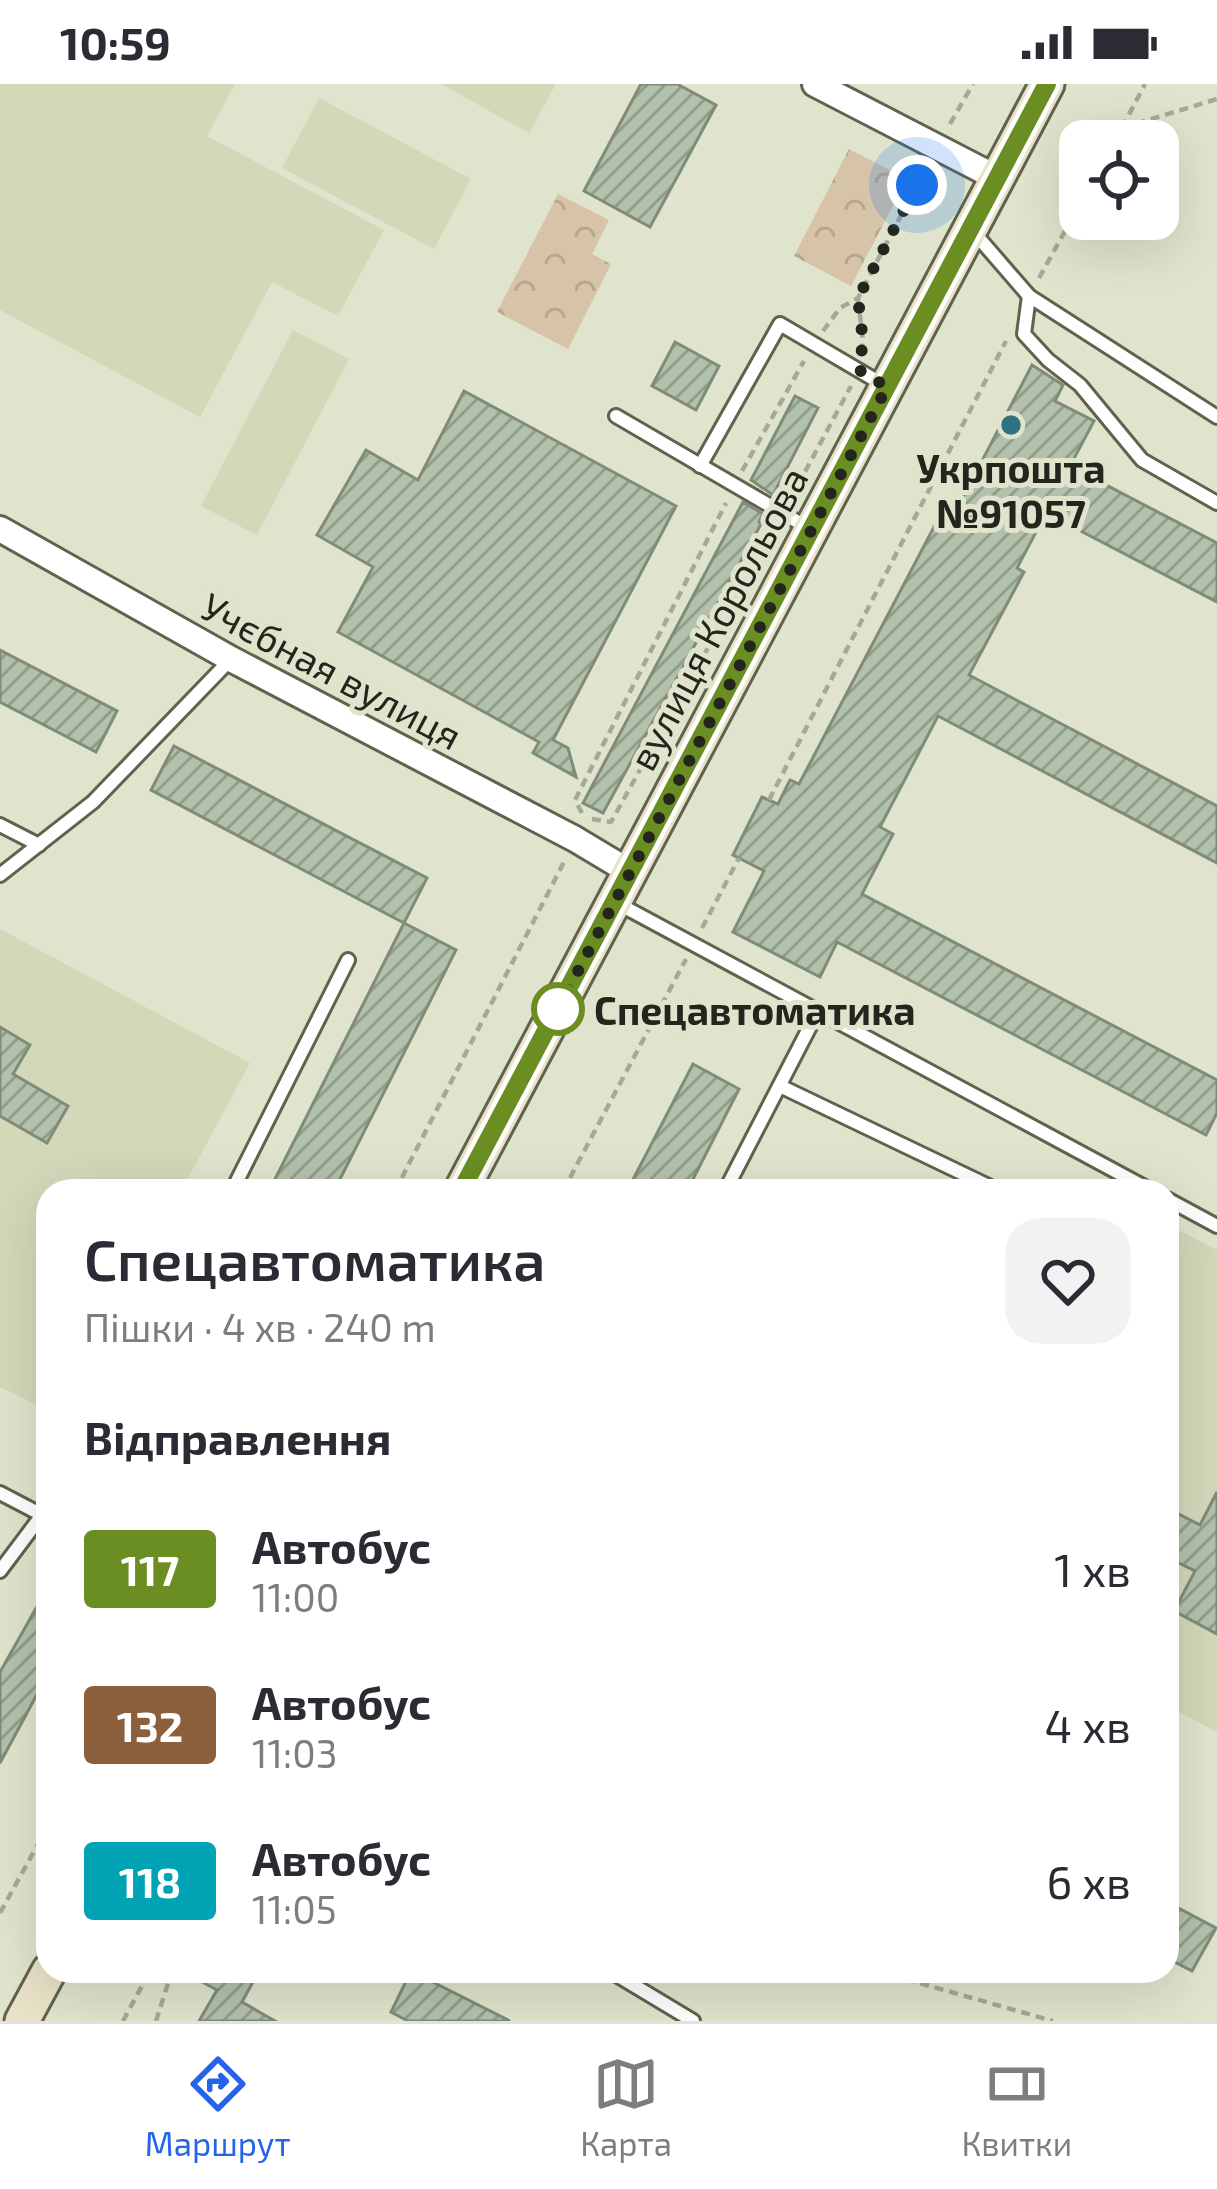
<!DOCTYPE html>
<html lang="uk">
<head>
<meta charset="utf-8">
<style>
  :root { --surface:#fff; --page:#f2f2f3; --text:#2b2b33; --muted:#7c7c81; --line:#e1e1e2; --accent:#2563eb }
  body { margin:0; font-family:"Exo 2",sans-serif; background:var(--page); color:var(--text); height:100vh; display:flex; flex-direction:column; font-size:45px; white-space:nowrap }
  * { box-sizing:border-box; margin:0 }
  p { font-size:39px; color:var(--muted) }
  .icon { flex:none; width:66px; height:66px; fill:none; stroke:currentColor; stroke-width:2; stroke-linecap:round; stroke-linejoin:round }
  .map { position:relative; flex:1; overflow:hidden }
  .details { position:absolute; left:36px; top:1095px; width:1143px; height:804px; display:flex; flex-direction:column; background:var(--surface); border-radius:36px; box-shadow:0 12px 48px #0002 }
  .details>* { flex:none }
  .badge { padding:0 24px; border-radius:9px; font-size:42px; line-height:78px }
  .controls { position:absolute; left:1059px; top:36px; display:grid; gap:24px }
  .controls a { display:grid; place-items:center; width:120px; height:120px; border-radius:24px; background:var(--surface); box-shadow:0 12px 48px #0002; font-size:60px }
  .you { position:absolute; width:60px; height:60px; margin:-30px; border:9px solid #fff; border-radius:50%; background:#1a73e8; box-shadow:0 0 0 18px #1a73e833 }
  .map>.badge { position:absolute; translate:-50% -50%; box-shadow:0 0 0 6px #fff }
  h2 { padding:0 48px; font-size:45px; line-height:108px }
  .round { display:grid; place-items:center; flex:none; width:126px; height:126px; border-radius:36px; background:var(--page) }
  .overview { display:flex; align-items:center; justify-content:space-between; height:204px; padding:0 48px }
  h1 { font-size:57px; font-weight:600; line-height:90px }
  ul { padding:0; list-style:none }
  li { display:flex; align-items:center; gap:36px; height:156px; padding:0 48px }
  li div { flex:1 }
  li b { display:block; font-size:45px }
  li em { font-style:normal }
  li .badge { min-width:132px; font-weight:700; text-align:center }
  .status { display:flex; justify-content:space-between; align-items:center; height:84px; padding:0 60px; background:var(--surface); direction:ltr }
  .status svg { height:33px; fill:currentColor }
  .dock { display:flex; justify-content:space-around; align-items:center; height:168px; border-top:3px solid var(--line); background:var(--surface); font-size:33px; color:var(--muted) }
  .dock a { display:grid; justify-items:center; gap:6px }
  .dock .current { color:var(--accent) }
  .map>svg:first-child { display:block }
  .built { fill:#d2d8b8 }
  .park { fill:url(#park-crowns) }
  .building { fill:url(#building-hatch); stroke:#7e8c78; stroke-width:3 }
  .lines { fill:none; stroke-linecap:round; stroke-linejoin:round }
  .lane-casing { stroke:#5f634e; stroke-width:18 }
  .street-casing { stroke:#5f634e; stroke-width:30 }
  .secondary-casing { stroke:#5f634e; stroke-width:39 }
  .path { stroke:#a6a996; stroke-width:4.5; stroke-dasharray:9 6; stroke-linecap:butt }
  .lane { stroke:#fff; stroke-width:12 }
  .street { stroke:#fff; stroke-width:24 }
  .secondary { stroke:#e9e2c8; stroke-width:33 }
  .line-casing { stroke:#fff; stroke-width:27 }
  .line { stroke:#6b8e23; stroke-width:18 }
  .walk { stroke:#24261d; stroke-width:12; stroke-dasharray:0 21.6 }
  .poi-dot { fill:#2f7383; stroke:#e0e4cc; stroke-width:4.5 }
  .stop-dot { fill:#fff; stroke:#6b8e23; stroke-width:6 }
  .labels { text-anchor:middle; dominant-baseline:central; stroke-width:10; stroke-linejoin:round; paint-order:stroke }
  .poi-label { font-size:39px; font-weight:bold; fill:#24261d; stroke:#e0e4cc }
  .street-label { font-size:39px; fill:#24261d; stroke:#e0e4cc }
  .stop-label { font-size:39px; font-weight:bold; fill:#24261d; stroke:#e0e4cc; text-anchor:start }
</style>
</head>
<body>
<div class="status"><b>10:59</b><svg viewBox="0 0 49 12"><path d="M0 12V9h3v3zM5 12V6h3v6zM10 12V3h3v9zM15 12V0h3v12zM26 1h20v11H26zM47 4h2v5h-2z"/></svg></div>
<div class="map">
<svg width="1217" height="1937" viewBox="0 0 1217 1937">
  <defs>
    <pattern id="park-crowns" width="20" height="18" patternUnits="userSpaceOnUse" patternTransform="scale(3)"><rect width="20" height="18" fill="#d6c3a8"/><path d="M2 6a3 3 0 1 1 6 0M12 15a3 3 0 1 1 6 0" fill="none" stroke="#b8a790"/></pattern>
    <pattern id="building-hatch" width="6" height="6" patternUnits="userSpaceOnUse" patternTransform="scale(3)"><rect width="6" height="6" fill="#b3c1ac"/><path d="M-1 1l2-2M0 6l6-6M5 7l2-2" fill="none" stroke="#919d8b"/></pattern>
  </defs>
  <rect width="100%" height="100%" fill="#e0e4cc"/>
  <g class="built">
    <path d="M0,0H235L207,52L384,146L338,232L272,198L200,333L0,226Z"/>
    <path d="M441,0H556L529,49Z"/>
    <path d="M319,14L471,95L434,165L282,84Z"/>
    <path d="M293,246L349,275L257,451L201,422Z"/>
    <path d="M0,845L250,979L181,1107H48V1327L0,1303Z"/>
    <path d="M1167,1140L1217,1166V1648L1167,1622Z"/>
  </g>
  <g class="park">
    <path d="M849,65L907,95L851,202L794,172Z"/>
    <path d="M558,110L609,136L592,170L611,180L568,265L497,228Z"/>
  </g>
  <g class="building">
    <path d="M641,0H677L716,21L650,143L584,107Z"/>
    <path d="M675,258L719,282L696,326L652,302Z"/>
    <path d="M1032,281L1063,301L1055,317L1094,337L1070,382L1217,459V518L1046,429L1017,484L1024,488L969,591L1217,722V779L938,632L880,743L893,750L862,810L1217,996V1029L1206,1051L837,858L820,893L733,848L764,787L733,771L762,713L778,720L790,696L799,700L935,441L946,446Z"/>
    <path d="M464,307L676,422L553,656L568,664L576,693L533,669L539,658L338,548L373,483L317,451L366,366L418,396Z"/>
    <path d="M795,312L818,324L773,411L751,396Z"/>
    <path d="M743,418L763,430L759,438L761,440L603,729L583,719Z"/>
    <path d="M0,566L117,627L96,668L0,618Z"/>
    <path d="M174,662L427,794L404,839L151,706Z"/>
    <path d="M404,839L456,866L334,1107H269Z"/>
    <path d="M0,943L30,961L13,990L68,1022L47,1059L0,1032Z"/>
    <path d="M693,980L739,1005L687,1107H627Z"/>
    <path d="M1217,1408V1550L1174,1527L1195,1487L1167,1473V1424L1200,1441Z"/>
    <path d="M48,1503V1590L0,1679V1588Z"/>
    <path d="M1167,1818L1216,1844L1192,1887L1167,1874Z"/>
    <path d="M182,1887H259L242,1918L275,1937H199L217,1906Z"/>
    <path d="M411,1887L510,1937H408L391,1928Z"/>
  </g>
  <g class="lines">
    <defs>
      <g id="lane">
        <path d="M971,145L1029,212L1217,333"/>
        <path d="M1029,212L1024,250L1048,276L1080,301L1142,376L1217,419"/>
        <path d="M616,332L810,445"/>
        <path d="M700,382L780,240L882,300"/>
        <path d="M0,741L39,761"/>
        <path d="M0,791L93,718L231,575"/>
        <path d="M615,818L1152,1107"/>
        <path d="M780,1002L999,1107"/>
        <path d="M232,1107L348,876"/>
        <path d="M725,1107L818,927"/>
        <path d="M1167,1115L1217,1142"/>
        <path d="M0,1409L42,1431"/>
        <path d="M0,1487L48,1423"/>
        <path d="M610,1887L693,1937"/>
      </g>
      <g id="street">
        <path d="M815,0L997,94"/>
        <path d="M0,445L231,575L575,755L630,788"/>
      </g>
      <g id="secondary">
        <path d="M461,1107L1047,0"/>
        <path d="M22,1937L49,1887"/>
      </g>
    </defs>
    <use href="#lane" class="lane-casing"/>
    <use href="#street" class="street-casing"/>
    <use href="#secondary" class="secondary-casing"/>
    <g class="path">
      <path d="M950,40L973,0"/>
      <path d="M1122,44L1217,15"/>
      <path d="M1115,57L1145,0"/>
      <path d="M1039,194L1080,120"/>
      <path d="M858,215L863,257L861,269"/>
      <path d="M823,247L840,224L858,214L924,87"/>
      <path d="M742,387L804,277"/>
      <path d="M791,414L851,302"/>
      <path d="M769,716L1006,257"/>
      <path d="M582,729L575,716L726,419"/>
      <path d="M592,735L611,738L774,445"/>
      <path d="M702,844L739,774"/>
      <path d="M395,1107L565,776"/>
      <path d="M563,1107L686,875"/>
      <path d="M0,1829L48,1742"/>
      <path d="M877,1887L1053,1937"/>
      <path d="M123,1937L150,1887"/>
      <path d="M156,1937L172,1887"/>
    </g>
    <use href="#lane" class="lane"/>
    <use href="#street" class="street"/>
    <use href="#secondary" class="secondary"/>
  </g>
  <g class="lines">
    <defs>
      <path id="line" d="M461,1107L1047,0"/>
    </defs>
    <use href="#line" class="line-casing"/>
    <use href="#line" class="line"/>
    <path class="walk" d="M558,925L887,303L859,286L863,257L858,214L917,101"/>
  </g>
  <circle class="poi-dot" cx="1011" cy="341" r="12"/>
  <circle class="stop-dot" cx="558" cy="925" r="24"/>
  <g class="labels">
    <g class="poi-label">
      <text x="1011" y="383">Укрпошта<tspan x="1011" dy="45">№91057</tspan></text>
    </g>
    <g class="street-label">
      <text transform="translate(717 534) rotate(-62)">вулиця Корольова</text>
      <text transform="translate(332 586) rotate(28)">Учєбная вулиця</text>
    </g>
    <g class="stop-label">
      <text x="594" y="925">Спецавтоматика</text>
    </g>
  </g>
</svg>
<div class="controls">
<a><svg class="icon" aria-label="locate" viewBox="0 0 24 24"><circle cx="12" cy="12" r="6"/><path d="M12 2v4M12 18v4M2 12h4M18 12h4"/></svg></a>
</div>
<div class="you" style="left:917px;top:101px"></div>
<section class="details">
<div class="overview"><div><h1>Спецавтоматика</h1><p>Пішки · 4 хв · 240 m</p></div><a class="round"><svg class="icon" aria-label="heart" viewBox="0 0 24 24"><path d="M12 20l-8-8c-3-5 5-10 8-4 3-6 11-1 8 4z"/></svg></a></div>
<h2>Відправлення</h2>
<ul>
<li><span class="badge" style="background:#6b8e23;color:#fff">117</span><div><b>Автобус</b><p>11:00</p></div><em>1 хв</em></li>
<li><span class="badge" style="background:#8b5e3c;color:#fff">132</span><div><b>Автобус</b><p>11:03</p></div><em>4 хв</em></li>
<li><span class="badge" style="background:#00a3b4;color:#fff">118</span><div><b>Автобус</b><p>11:05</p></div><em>6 хв</em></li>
</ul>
</section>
</div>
<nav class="dock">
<a class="current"><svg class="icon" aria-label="directions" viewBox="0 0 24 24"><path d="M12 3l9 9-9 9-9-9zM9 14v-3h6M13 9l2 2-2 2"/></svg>Маршрут</a>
<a><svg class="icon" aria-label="map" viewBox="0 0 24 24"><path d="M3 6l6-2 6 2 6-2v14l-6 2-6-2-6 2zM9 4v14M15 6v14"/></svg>Карта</a>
<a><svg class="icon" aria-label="tickets" viewBox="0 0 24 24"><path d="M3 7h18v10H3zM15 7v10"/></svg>Квитки</a>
</nav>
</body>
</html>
